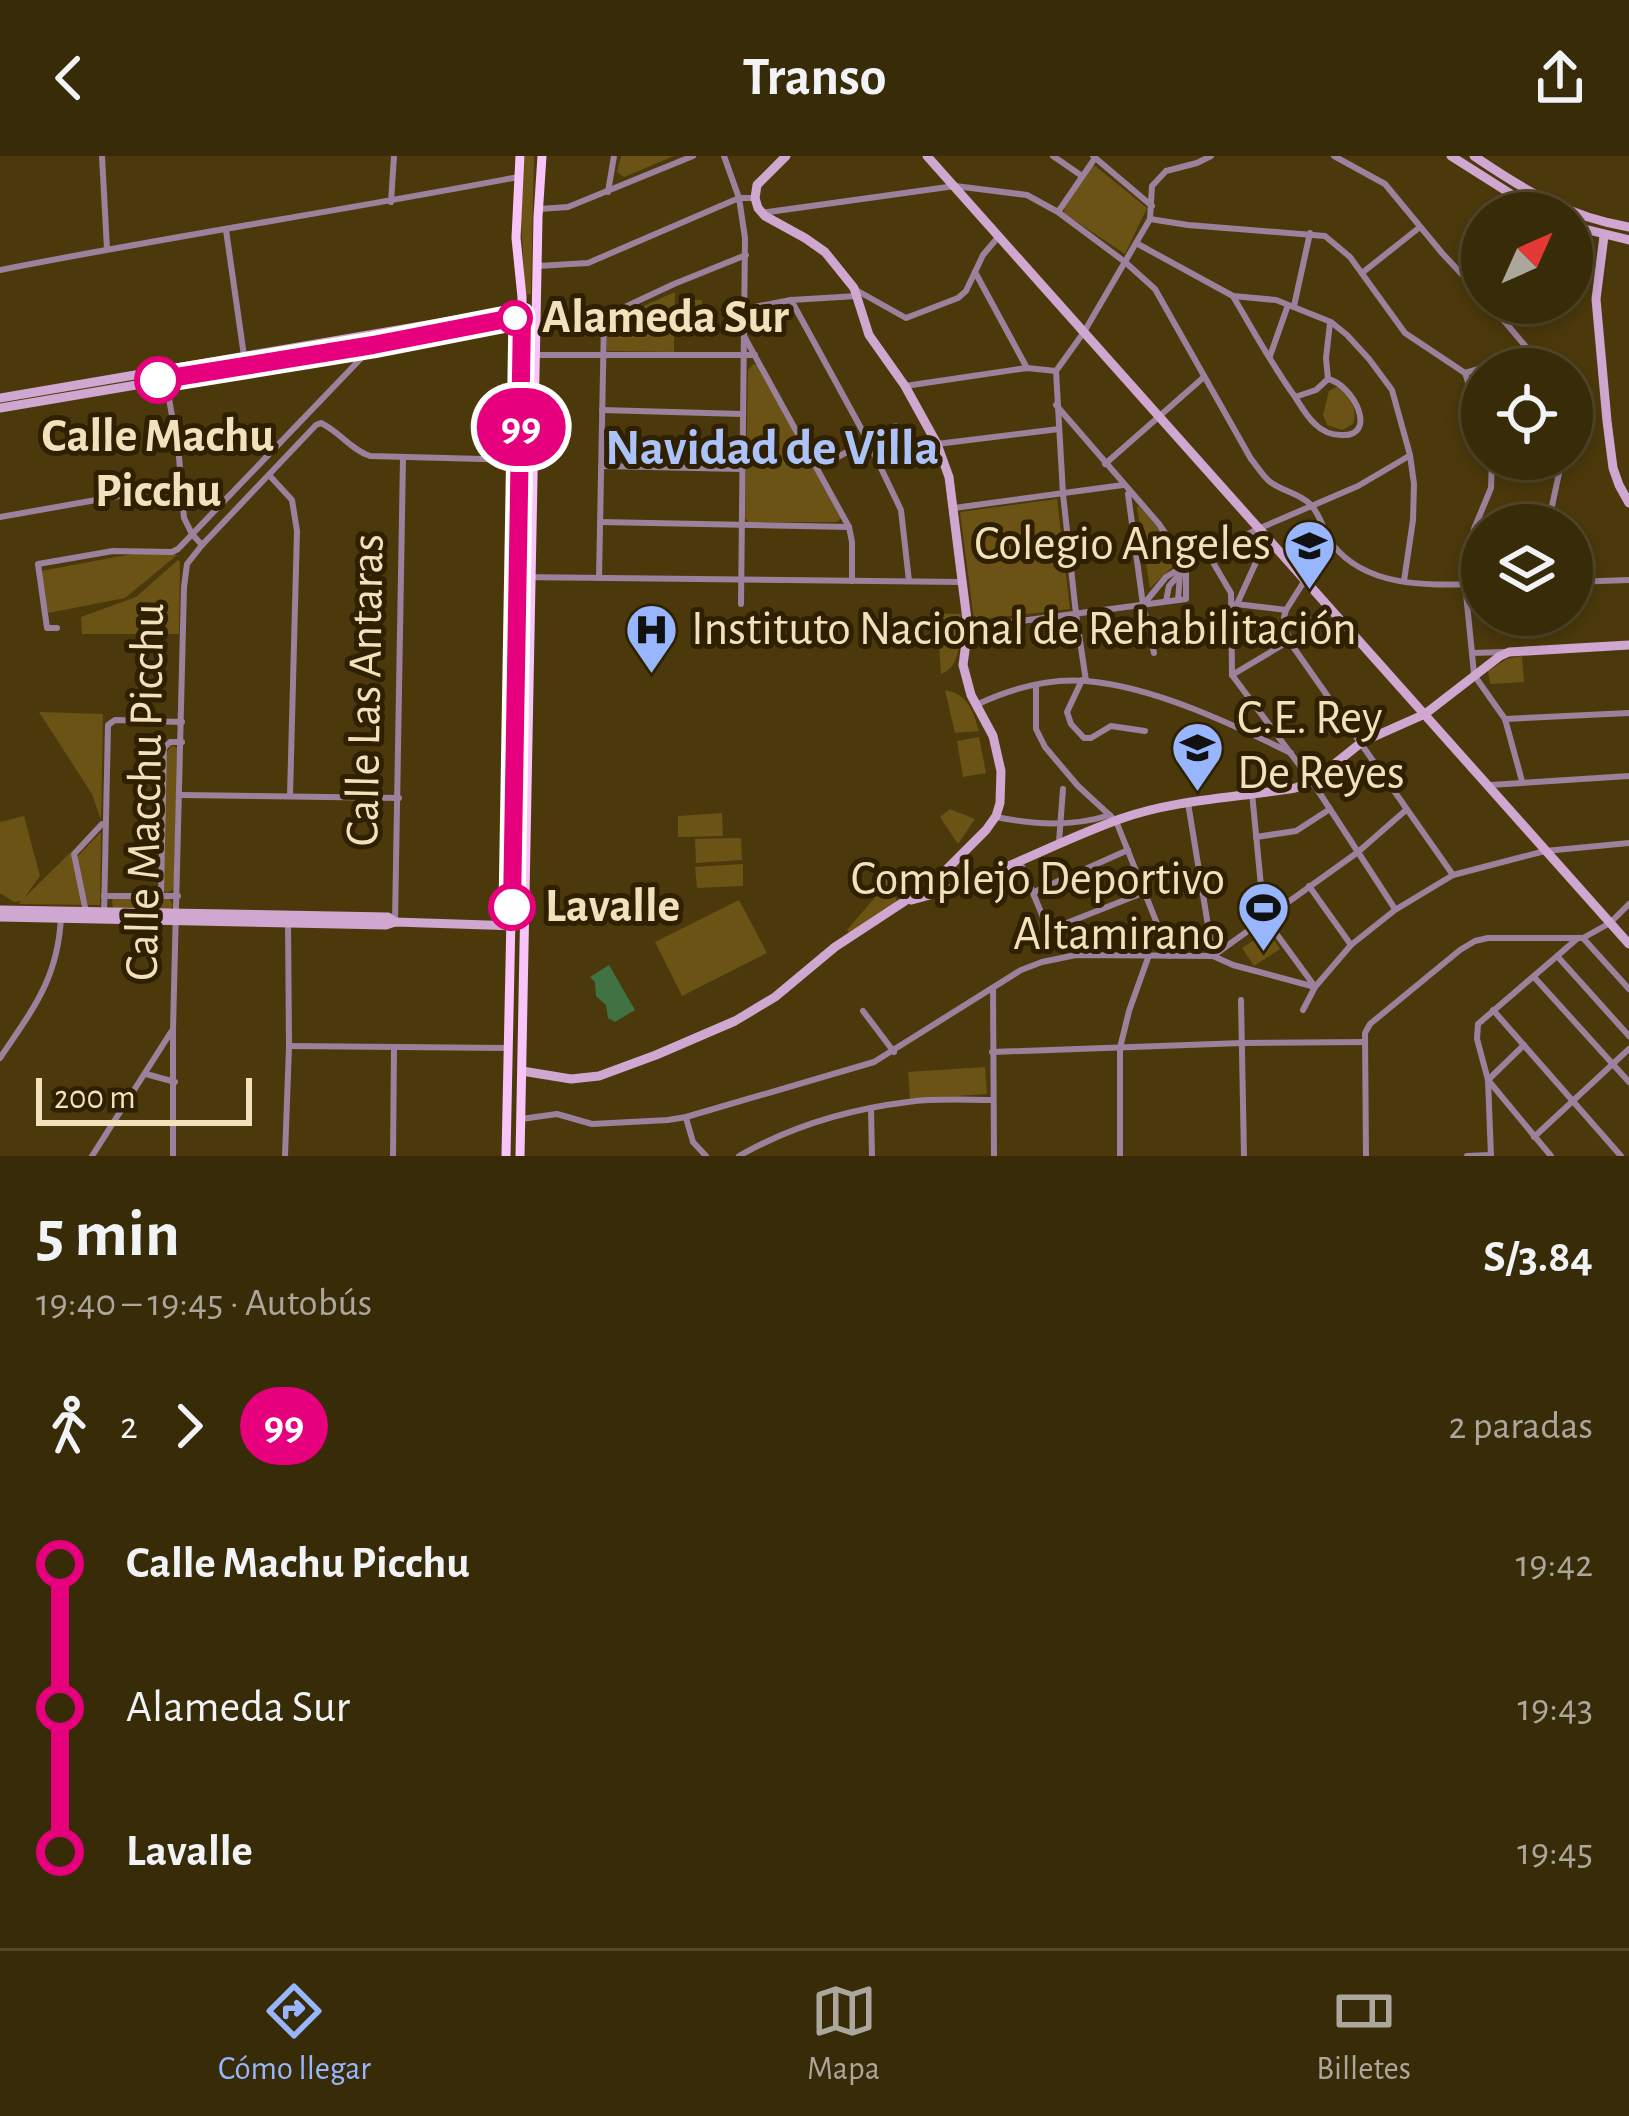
<!DOCTYPE html>
<html lang="es">
<head>
<meta charset="utf-8">
<style>
  :root { --surface:#382b08; --page:#433716; --text:#f1f3f6; --muted:#aba79c; --line:#524729; --accent:#97b6fd }
  body { margin:0; font-family:"Alegreya Sans",sans-serif; background:var(--page); color:var(--text); height:100vh; display:flex; flex-direction:column; font-size:45px; white-space:nowrap }
  * { box-sizing:border-box; margin:0 }
  p { font-size:39px; color:var(--muted) }
  .icon { flex:none; width:66px; height:66px; fill:none; stroke:currentColor; stroke-width:2; stroke-linecap:round; stroke-linejoin:round }
  .map { position:relative; height:1000px; overflow:hidden }
  .sheet { display:flex; flex-direction:column; background:var(--surface); flex:1 }
  .sheet>* { flex:none }
  .badge { padding:0 24px; border-radius:39px; font-size:42px; line-height:78px }
  .needle { width:78px; rotate:45deg }
  .tools { position:absolute; left:1461px; top:36px; display:grid; gap:24px }
  .tools a { display:grid; place-items:center; width:132px; height:132px; border-radius:50%; background:var(--surface); box-shadow:0 6px 18px #0003,0 0 0 3px var(--line); font-size:60px }
  .scale { position:absolute; left:36px; bottom:30px; width:216px; box-sizing:border-box; padding-left:12px; border:6px solid #f3e1bb; border-top:0; font-size:33px; line-height:42px; white-space:nowrap; color:#f3e1bb; -webkit-text-stroke:9px #2e2000; paint-order:stroke }
  .map>.badge { position:absolute; translate:-50% -50%; box-shadow:0 0 0 6px #fff }
  .legs { display:flex; align-items:center; gap:18px; height:132px; padding:0 36px; font-size:39px }
  .legs p { margin-inline-start:auto }
  .headline { display:flex; align-items:center; justify-content:space-between; height:204px; padding:0 36px }
  h1 { font-size:66px; font-weight:700; line-height:90px }
  ul { padding:0 36px; list-style:none }
  li { display:flex; align-items:center; gap:42px; height:144px; font-size:45px }
  li i { display:grid; place-items:center; width:18px; height:100%; margin:0 15px; background:currentColor }
  li i::after { content:''; width:30px; height:30px; margin:-15px; border:9px solid; border-radius:50%; background:var(--surface) }
  li p { margin-inline-start:auto }
  li:first-child i { background:linear-gradient(#0000 50%,currentColor 0) }
  li:last-child i { background:linear-gradient(currentColor 50%,#0000 0) }
  header { display:flex; justify-content:space-between; align-items:center; height:156px; padding:0 36px; background:var(--surface); font-size:54px; font-weight:700 }
  .tab-bar { display:flex; justify-content:space-around; align-items:center; height:168px; border-top:3px solid var(--line); background:var(--surface); font-size:33px; color:var(--muted) }
  .tab-bar a { display:grid; justify-items:center; gap:6px }
  .tab-bar .active { color:var(--accent) }
  .map>svg:first-child { display:block }
  .green { fill:#6b5316 }
  .water { fill:#407244 }
  .lines { fill:none; stroke-linecap:round; stroke-linejoin:round }
  .street { stroke:#9b819b; stroke-width:6 }
  .secondary { stroke:#d0a7d1; stroke-width:9 }
  .primary { stroke:#f9c4fa; stroke-width:9 }
  .line-1-casing { stroke:#fff; stroke-width:27 }
  .line-1 { stroke:#e6007e; stroke-width:18 }
  .stop-1-dot { fill:#fff; stroke:#e6007e; stroke-width:6 }
  .labels { text-anchor:middle; dominant-baseline:central; stroke-width:10; stroke-linejoin:round; paint-order:stroke }
  .stop-label { font-size:48px; font-weight:bold; fill:#f3e1bb; stroke:#2e2000; text-anchor:start }
  .poi-label { font-size:48px; fill:#f3e1bb; stroke:#2e2000; text-anchor:end }
  .street-label { font-size:48px; fill:#f3e1bb; stroke:#2e2000 }
  .neighbourhood-label { font-size:51px; font-weight:bold; fill:#acc3f9; stroke:#2e2000 }
</style>
</head>
<body>
<header><svg class="icon" aria-label="back" viewBox="0 0 24 24"><path d="M15 5l-7 7 7 7"/></svg>Transo<svg class="icon" aria-label="share" viewBox="0 0 24 24"><path d="M12 15V3M7 8l5-5 5 5M5 13v7h14v-7"/></svg></header>
<div class="map">
<svg width="1629" height="1000" viewBox="0 0 1629 1000">
  <rect width="100%" height="100%" fill="#4b390b"/>
  <g class="green">
    <path d="M525,0H534L531,138L525,139L521,61Z"/>
    <path d="M621,0H674L624,21L617,16Z"/>
    <path d="M1094,9L1147,52L1125,98L1064,57L1065,51Z"/>
    <path d="M675,136L674,196L607,195V172L612,164Z"/>
    <path d="M681,143L702,144L701,175L680,174Z"/>
    <path d="M753,208L757,209L841,362L837,366H748L745,362L748,214Z"/>
    <path d="M1338,230C1350,238 1358,254 1353,268L1342,274L1327,269L1323,259L1329,235Z"/>
    <path d="M1057,343L1070,453L974,464L960,356Z"/>
    <path d="M1139,350L1159,373L1179,405L1150,432L1137,351Z"/>
    <path d="M170,397L177,399L125,442L48,457L41,415L132,398Z"/>
    <path d="M178,404L180,406L179,478H82L81,461L136,441Z"/>
    <path d="M937,457L961,458C959,479 963,510 941,518Z"/>
    <path d="M1522,500L1524,526L1490,528L1488,515L1507,503Z"/>
    <path d="M945,534C968,538 973,555 979,575L955,577Z"/>
    <path d="M39,556L103,558L101,664L92,638Z"/>
    <path d="M979,581L986,617L963,621L957,585Z"/>
    <path d="M172,589L177,592L174,733L167,737L163,734L166,597Z"/>
    <path d="M950,653L975,663L958,688L940,661Z"/>
    <path d="M722,657L723,680L678,681V660Z"/>
    <path d="M24,660L40,720L24,742L71,696L74,704L101,676L100,749L19,748L21,745L14,746L0,737V666Z"/>
    <path d="M741,682L742,704L696,707L695,683Z"/>
    <path d="M743,708V730L697,732L695,711Z"/>
    <path d="M885,712L897,746L850,778L847,774L878,738Z"/>
    <path d="M115,742L170,743L173,750L168,755L113,752L112,744Z"/>
    <path d="M739,744L767,797L682,840L655,786Z"/>
    <path d="M1268,775L1280,793L1254,810L1242,792Z"/>
    <path d="M985,911L987,938L910,943L908,916Z"/>
  </g>
  <path class="water" d="M609,809L635,854L615,866L608,862L606,849L596,840L595,826L590,821Z"/>
  <g class="lines">
    <g class="street">
      <path d="M102,0L107,93"/>
      <path d="M724,0L739,42L745,82L741,448"/>
      <path d="M1053,0L1082,20"/>
      <path d="M1093,0L1152,50"/>
      <path d="M1334,0L1385,28L1442,97L1482,140"/>
      <path d="M608,36L614,0"/>
      <path d="M391,46L394,0"/>
      <path d="M539,53L568,51L693,0"/>
      <path d="M1058,56L1093,5"/>
      <path d="M761,57L955,30L1027,39L1058,56L1125,106L1155,133L1251,303C1257,310 1262,319 1269,325C1281,335 1299,337 1310,348C1322,360 1323,377 1333,389C1368,433 1431,429 1482,428"/>
      <path d="M1150,63L1188,69L1325,80L1350,101L1405,177L1465,217L1482,266"/>
      <path d="M226,74L244,200"/>
      <path d="M1136,87L1233,140L1276,144L1331,166L1347,179L1369,203L1392,234L1410,299L1414,328L1413,364L1404,425"/>
      <path d="M538,110L588,107L739,42H754"/>
      <path d="M0,114C172,80 346,54 518,21"/>
      <path d="M975,116L1027,212"/>
      <path d="M1362,117L1420,71"/>
      <path d="M856,134L906,162L958,142L966,135L983,99L999,80"/>
      <path d="M1234,142C1253,174 1271,207 1293,238C1300,248 1306,260 1315,268C1322,275 1331,279 1341,279C1379,281 1354,229 1328,223L1316,234L1295,241"/>
      <path d="M791,144L868,285L901,354L909,425"/>
      <path d="M1489,147L1532,198L1540,213"/>
      <path d="M1294,150L1310,77"/>
      <path d="M744,153L791,144L857,140"/>
      <path d="M744,180L849,371L852,386V425"/>
      <path d="M537,199H755"/>
      <path d="M1270,200L1288,149"/>
      <path d="M1465,217L1530,198"/>
      <path d="M1328,223L1326,202L1330,167"/>
      <path d="M166,225L179,301L184,362L192,378L202,389"/>
      <path d="M905,230L1027,212L1056,215"/>
      <path d="M1056,249L1159,368L1186,409"/>
      <path d="M602,254L742,258"/>
      <path d="M937,288L1059,273"/>
      <path d="M1492,303L1491,332L1474,373L1465,428L1472,497L1474,519L1505,563L1522,625"/>
      <path d="M1105,308L1204,221"/>
      <path d="M601,310L742,313"/>
      <path d="M817,312L896,270"/>
      <path d="M269,319L292,344L297,375L290,640"/>
      <path d="M1128,338L1143,449L1154,497"/>
      <path d="M954,352L1123,329"/>
      <path d="M0,361L181,329"/>
      <path d="M600,366L849,371"/>
      <path d="M1548,369L1562,303"/>
      <path d="M1329,386L1286,454L1284,461L1289,485L1453,719"/>
      <path d="M1208,398L1231,437L1232,519"/>
      <path d="M518,421L961,426"/>
      <path d="M599,422L604,164L612,157L674,128L746,99"/>
      <path d="M1572,426L1629,424"/>
      <path d="M1178,444L1180,419L1184,412"/>
      <path d="M1166,445L1169,430L1177,421"/>
      <path d="M1236,448L1286,454"/>
      <path d="M1237,448L1262,393L1260,383L1254,375"/>
      <path d="M1143,449L1166,421L1186,409L1258,373L1358,330L1409,300"/>
      <path d="M57,472H47L38,408L113,395L172,396L178,393L371,192"/>
      <path d="M968,472L1186,443V409"/>
      <path d="M1472,497L1505,496"/>
      <path d="M1232,519L1315,630L1395,753"/>
      <path d="M1232,519L1289,485"/>
      <path d="M1082,524L1067,556L1071,568L1084,582H1091L1111,570L1145,575"/>
      <path d="M1086,525L1076,458L1063,338L1056,215L1084,176L1150,63L1152,30L1166,15L1197,7L1211,0"/>
      <path d="M1036,529V573L1045,591L1078,630L1116,665L1170,800"/>
      <path d="M976,549C1010,533 1048,522 1086,525C1152,530 1232,568 1291,597"/>
      <path d="M1505,563L1629,557"/>
      <path d="M1490,629L1629,620"/>
      <path d="M1252,637L1264,761L1313,828"/>
      <path d="M181,639L399,642"/>
      <path d="M1188,647L1213,800"/>
      <path d="M996,661C1036,669 1072,671 1110,659"/>
      <path d="M1256,681L1296,675L1330,653"/>
      <path d="M1059,686L1063,633"/>
      <path d="M1020,706L1053,785"/>
      <path d="M1309,730L1351,789"/>
      <path d="M1034,736L1128,694"/>
      <path d="M161,739L164,592L170,586H182"/>
      <path d="M104,740H178"/>
      <path d="M86,756L74,698L102,668L105,669"/>
      <path d="M104,759L108,569L115,564L182,566"/>
      <path d="M395,766L403,302"/>
      <path d="M1049,774L1145,736"/>
      <path d="M1583,782L1629,833"/>
      <path d="M1213,800L1358,696L1406,654"/>
      <path d="M1558,801L1629,880"/>
      <path d="M1534,821L1629,926"/>
      <path d="M993,832L994,1000"/>
      <path d="M1241,844L1244,1000"/>
      <path d="M1303,854L1315,831L1351,789L1395,754L1453,719L1545,695L1629,687"/>
      <path d="M1493,854L1621,1000"/>
      <path d="M863,855L894,896"/>
      <path d="M1524,889L1488,924L1551,1000"/>
      <path d="M289,890L507,892"/>
      <path d="M992,896L1242,887L1365,886"/>
      <path d="M0,902C33,853 59,821 61,759"/>
      <path d="M146,918L175,926"/>
      <path d="M871,953L872,1000"/>
      <path d="M686,962L693,986L706,1000"/>
      <path d="M521,963L557,958L592,968L668,964L686,961L874,906L1021,814L1042,806L1076,799L1213,800L1233,809L1315,831"/>
      <path d="M1534,981L1629,893"/>
      <path d="M92,1000L171,876"/>
      <path d="M173,1000V873L184,431L187,408L202,389L316,269L321,267C340,276 350,293 370,300L520,304"/>
      <path d="M285,1000L289,890L288,764"/>
      <path d="M393,1000L394,891"/>
      <path d="M739,1000C790,971 850,953 908,946C936,942 965,944 993,944"/>
      <path d="M1120,1000V892L1129,855L1149,799"/>
      <path d="M1366,1000L1365,877L1370,868L1460,794L1475,785L1488,782H1583L1610,767L1629,748"/>
      <path d="M1467,1000L1491,999"/>
      <path d="M1491,1000L1488,924L1477,883L1478,868L1578,782"/>
    </g>
    <g class="secondary">
      <path d="M927,0L1629,788"/>
      <path d="M1451,0L1541,57"/>
      <path d="M1474,0C1524,34 1568,61 1629,71"/>
      <path d="M1572,70L1629,84"/>
      <path d="M1604,80L1596,143L1607,265L1613,312L1619,329L1629,347"/>
      <path d="M0,242L527,152"/>
      <path d="M0,252L373,189L527,160"/>
      <path d="M911,744C984,727 1050,688 1120,663C1176,643 1237,642 1295,632L1312,626L1362,586L1425,558L1500,500L1509,496L1629,489"/>
      <path d="M0,754L388,761L395,766"/>
      <path d="M0,761L386,769L395,766L516,770"/>
      <path d="M522,915L571,923L599,920L656,899L735,865L775,841L835,791L905,745L946,714L986,674L996,660L1000,647L1001,615L993,580L971,539L963,509L968,472L949,321L937,288L905,230L869,179L854,132L825,96L805,82L765,60L758,52L755,42L757,29L786,0"/>
    </g>
    <g class="primary">
      <path d="M506,1000L522,236V141L516,82L520,0"/>
      <path d="M520,1000L538,61L542,0"/>
    </g>
  </g>
  <g class="lines">
    <defs>
      <path id="line-1" d="M158,224L373,189L522,160L512,751"/>
    </defs>
    <use href="#line-1" class="line-1-casing"/>
    <use href="#line-1" class="line-1"/>
  </g>
  <defs>
    <symbol id="university-pin" viewBox="-11 -11 22 30"><path d="M0 17L-7.5 6A9.5 9.5 0 1 1 7.5 6Z" fill="#97b6fd" stroke="#2e2000"/><path d="M0-5L7-2L0 1L-7-2ZM-4 1L0 2.5L4 1V4Q0 6-4 4Z" fill="#111"/></symbol>
    <symbol id="hospital-pin" viewBox="-11 -11 22 30"><path d="M0 17L-7.5 6A9.5 9.5 0 1 1 7.5 6Z" fill="#97b6fd" stroke="#2e2000"/><path d="M-5-5h3v3.5h4V-5h3V5h-3V1.5h-4V5h-3Z" fill="#111"/></symbol>
    <symbol id="stadium-pin" viewBox="-11 -11 22 30"><path d="M0 17L-7.5 6A9.5 9.5 0 1 1 7.5 6Z" fill="#97b6fd" stroke="#2e2000"/><path d="M0-5a6.5 5 0 1 0 0 10a6.5 5 0 1 0 0-10ZM-3.5-1.8h7v3.6h-7Z" fill="#111"/></symbol>
  </defs>
  <g fill-rule="evenodd">
    <use href="#university-pin" x="1280" y="360" width="59" height="81"/>
    <use href="#hospital-pin" x="622" y="444" width="59" height="81"/>
    <use href="#university-pin" x="1168" y="562" width="59" height="81"/>
    <use href="#stadium-pin" x="1234" y="722" width="59" height="81"/>
  </g>
  <g class="stop-1-dot">
    <circle cx="515" cy="162" r="15"/>
    <circle cx="158" cy="224" r="21"/>
    <circle cx="512" cy="751" r="21"/>
  </g>
  <g class="labels">
    <g class="stop-label">
      <text x="542" y="162">Alameda Sur</text>
      <text x="158" y="281" text-anchor="middle">Calle Machu<tspan x="158" dy="55">Picchu</tspan></text>
      <text x="545" y="751">Lavalle</text>
    </g>
    <g class="poi-label">
      <text x="1271" y="389">Colegio Angeles</text>
      <text x="691" y="474" text-anchor="start">Instituto Nacional de Rehabilitación</text>
      <text x="1237" y="563" text-anchor="start">C.E. Rey<tspan x="1237" dy="55">De Reyes</tspan></text>
      <text x="1225" y="724">Complejo Deportivo<tspan x="1225" dy="55">Altamirano</tspan></text>
    </g>
    <g class="street-label">
      <text transform="translate(366 534) rotate(-89)">Calle Las Antaras</text>
      <text transform="translate(146 636) rotate(-89)">Calle Macchu Picchu</text>
    </g>
    <g class="neighbourhood-label">
      <text x="772" y="292">Navidad de Villa</text>
    </g>
  </g>
</svg>
<div class="tools">
<a><svg class="needle" viewBox="-14 -14 28 28"><path d="M0-13l5 13h-10z" fill="#e53935"/><path d="M0 13l5-13h-10z" fill="#aba79c"/></svg></a>
<a><svg class="icon" aria-label="locate" viewBox="0 0 24 24"><circle cx="12" cy="12" r="6"/><path d="M12 2v4M12 18v4M2 12h4M18 12h4"/></svg></a>
<a><svg class="icon" aria-label="layers" viewBox="0 0 24 24"><path d="M12 4l9 5-9 5-9-5zM3 14l9 5 9-5"/></svg></a>
</div>
<div class="scale">200 m</div>
<b class="badge" style="left:521px;top:271px;background:#e6007e;color:#fff">99</b>
</div>
<section class="sheet">
<div class="headline"><div><h1>5 min</h1><p>19:40 – 19:45 · Autobús</p></div><b>S/3.84</b></div>
<div class="legs"><svg class="icon" aria-label="walk" viewBox="0 0 24 24"><circle cx="13" cy="4" r="2"/><path d="M13 8l-2 6 4 7M11 14l-3 7M7 12l3-4h3l4 4"/></svg>2<svg class="icon" aria-label="forward" viewBox="0 0 24 24"><path d="M9 5l7 7-7 7"/></svg><b class="badge" style="background:#e6007e;color:#fff">99</b><p>2 paradas</p></div>
<ul>
<li><i style="color:#e6007e"></i><b>Calle Machu Picchu</b><p>19:42</p></li>
<li><i style="color:#e6007e"></i><span>Alameda Sur</span><p>19:43</p></li>
<li><i style="color:#e6007e"></i><b>Lavalle</b><p>19:45</p></li>
</ul>
</section>
<nav class="tab-bar">
<a class="active"><svg class="icon" aria-label="directions" viewBox="0 0 24 24"><path d="M12 3l9 9-9 9-9-9zM9 14v-3h6M13 9l2 2-2 2"/></svg>Cómo llegar</a>
<a><svg class="icon" aria-label="map" viewBox="0 0 24 24"><path d="M3 6l6-2 6 2 6-2v14l-6 2-6-2-6 2zM9 4v14M15 6v14"/></svg>Mapa</a>
<a><svg class="icon" aria-label="tickets" viewBox="0 0 24 24"><path d="M3 7h18v10H3zM15 7v10"/></svg>Billetes</a>
</nav>
</body>
</html>
